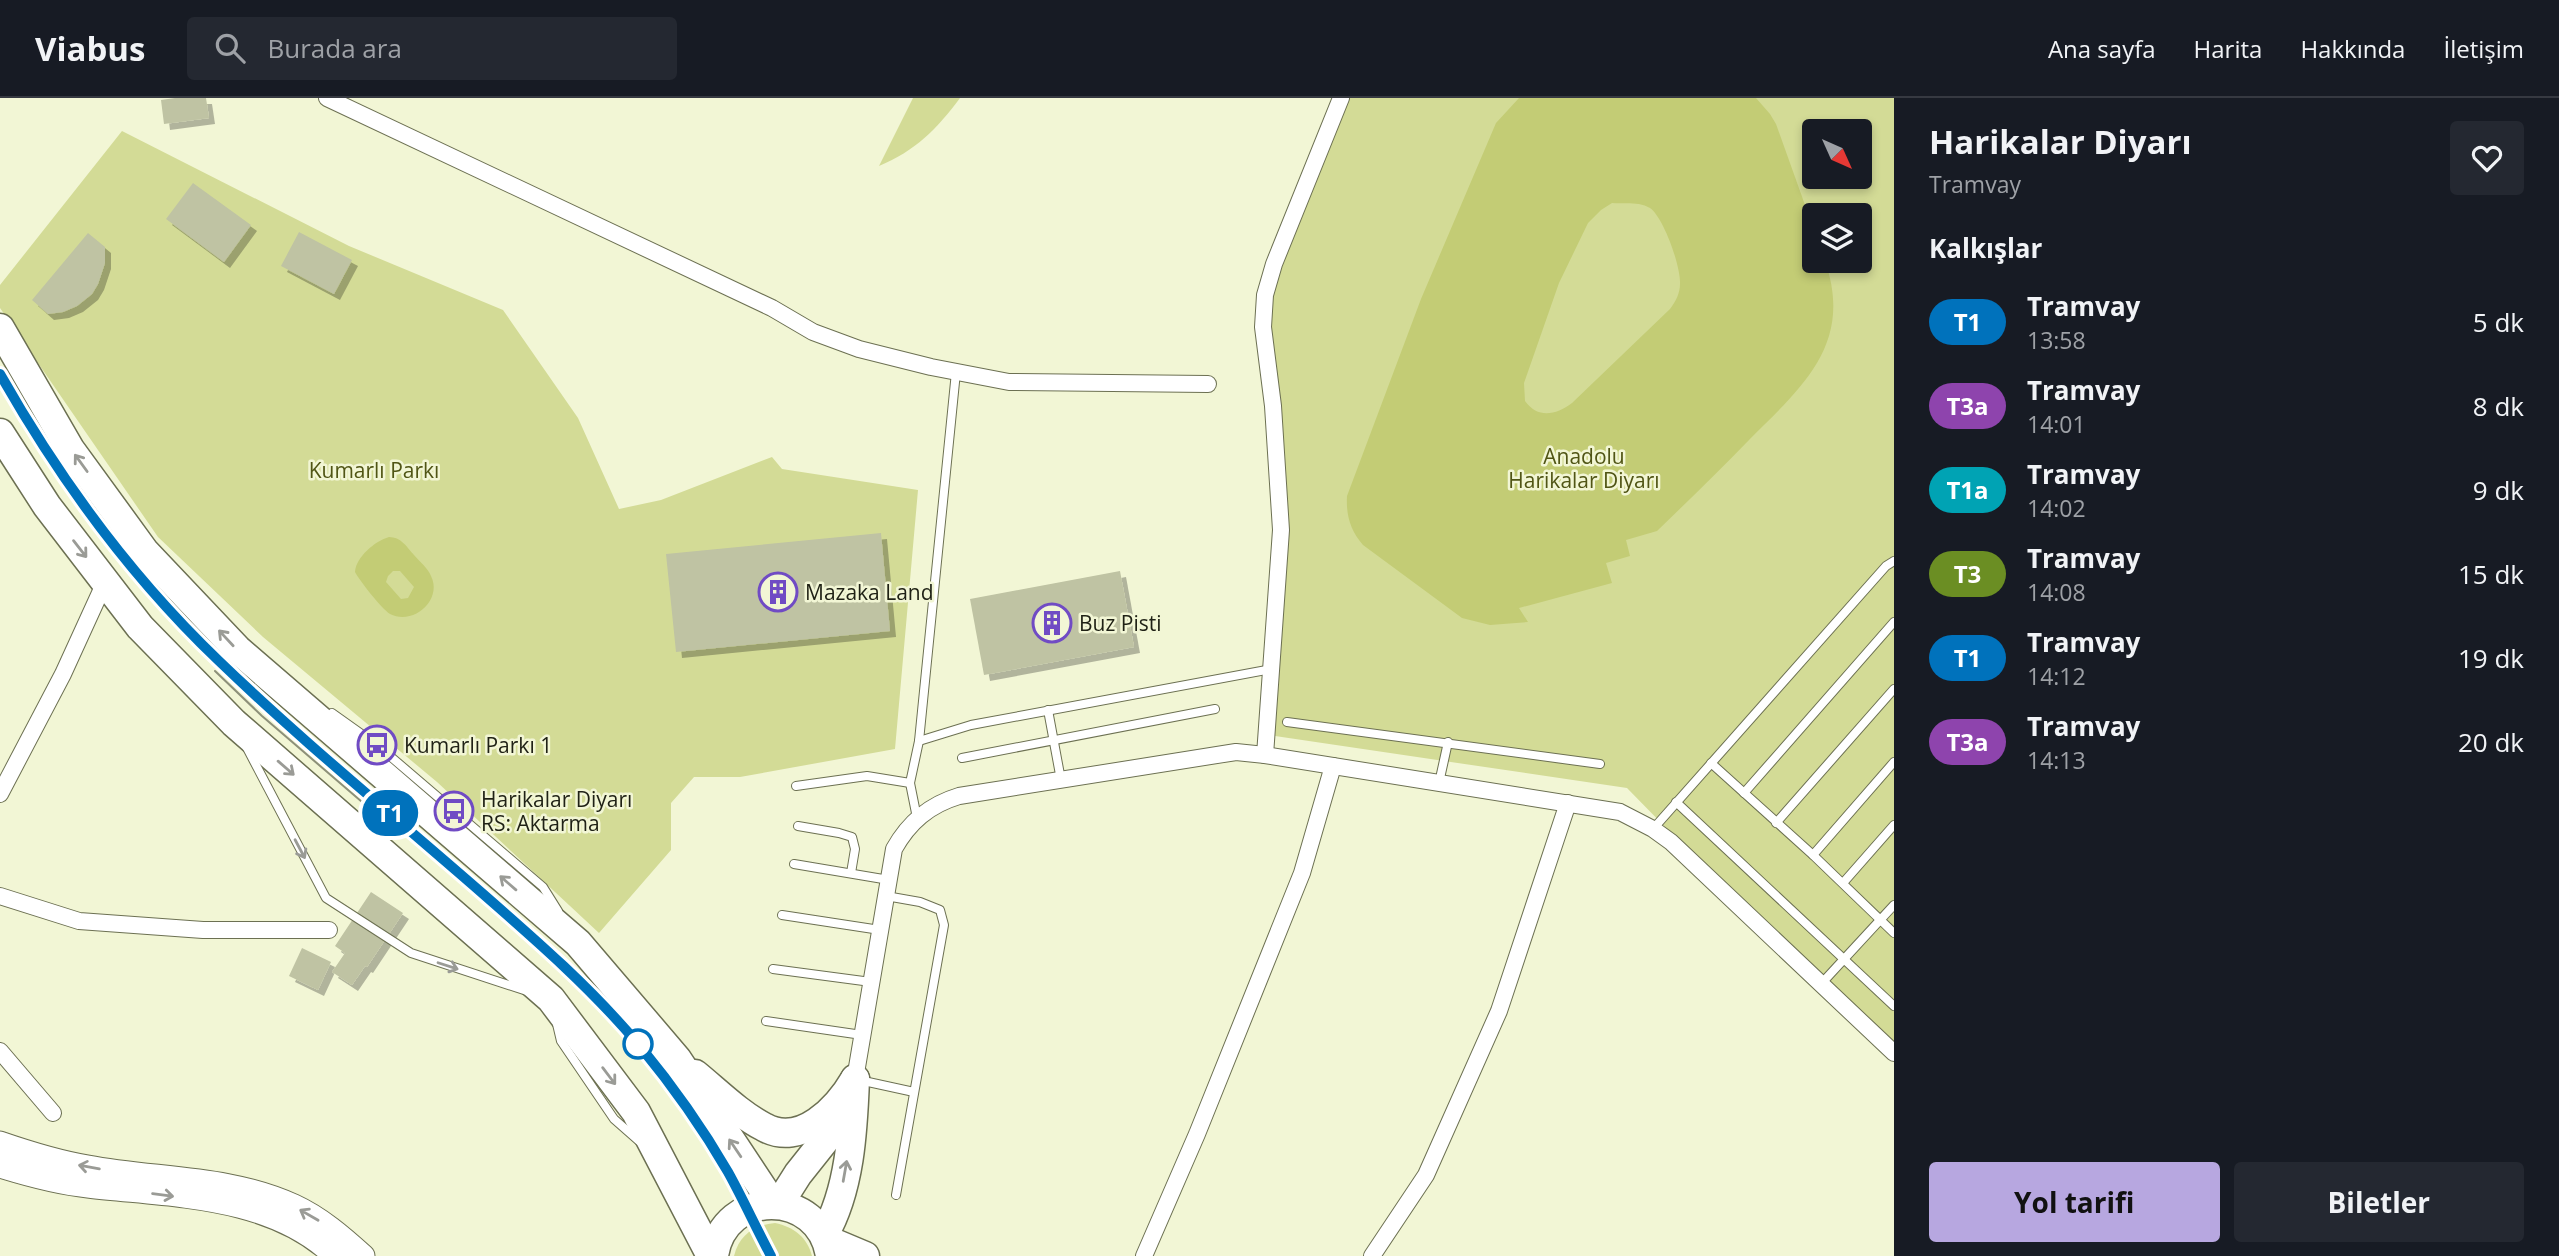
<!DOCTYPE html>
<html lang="tr">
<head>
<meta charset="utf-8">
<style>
  :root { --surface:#171b24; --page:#242831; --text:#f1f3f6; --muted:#9ea1a6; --line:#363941; --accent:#b7a7e0 }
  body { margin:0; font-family:"Open Sans",sans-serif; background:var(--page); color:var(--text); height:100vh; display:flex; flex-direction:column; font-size:26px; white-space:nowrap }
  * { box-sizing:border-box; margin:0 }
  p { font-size:23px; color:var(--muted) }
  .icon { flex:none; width:38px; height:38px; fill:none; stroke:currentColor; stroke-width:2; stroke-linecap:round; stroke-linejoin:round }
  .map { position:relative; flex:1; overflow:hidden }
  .panel { display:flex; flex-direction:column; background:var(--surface); width:665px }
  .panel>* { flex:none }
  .badge { padding:0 14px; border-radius:23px; font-size:24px; line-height:46px }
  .needle { width:46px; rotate:135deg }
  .controls { position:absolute; left:1802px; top:21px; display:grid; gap:14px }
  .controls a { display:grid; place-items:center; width:70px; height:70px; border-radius:7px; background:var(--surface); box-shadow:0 4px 10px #0003; font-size:35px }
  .map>.badge { position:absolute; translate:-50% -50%; box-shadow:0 0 0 4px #fff }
  h2 { padding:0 35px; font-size:26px; line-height:63px }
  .round { display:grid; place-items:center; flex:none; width:74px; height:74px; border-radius:7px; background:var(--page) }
  .head { display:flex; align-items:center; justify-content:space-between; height:119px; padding:0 35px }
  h1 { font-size:33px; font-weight:700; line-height:52px }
  .cta { display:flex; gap:14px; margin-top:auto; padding:14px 35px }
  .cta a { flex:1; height:80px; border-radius:7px; background:var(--accent); color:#111; font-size:28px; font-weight:700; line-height:80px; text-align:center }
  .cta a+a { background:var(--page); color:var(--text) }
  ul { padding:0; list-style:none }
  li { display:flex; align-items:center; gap:21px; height:84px; padding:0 35px }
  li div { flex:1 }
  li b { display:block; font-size:26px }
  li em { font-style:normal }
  li .badge { min-width:77px; font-weight:700; text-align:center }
  header { display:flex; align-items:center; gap:42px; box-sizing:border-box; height:98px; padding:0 35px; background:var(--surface); border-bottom:2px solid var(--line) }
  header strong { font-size:33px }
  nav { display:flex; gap:38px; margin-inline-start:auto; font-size:24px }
  .search { width:490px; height:63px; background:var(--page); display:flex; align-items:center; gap:18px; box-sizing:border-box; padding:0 24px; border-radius:7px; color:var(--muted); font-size:26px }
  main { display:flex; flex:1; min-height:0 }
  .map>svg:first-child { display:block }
  .green { fill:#d3db96; fill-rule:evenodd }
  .water { fill:#c3cc75; fill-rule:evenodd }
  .building { fill:#bfc3a3; filter:url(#shadow) }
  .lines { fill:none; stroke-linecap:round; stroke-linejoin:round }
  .lane-casing { stroke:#6c7052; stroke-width:10 }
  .street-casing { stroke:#6c7052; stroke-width:18 }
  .secondary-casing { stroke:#6c7052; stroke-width:25 }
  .highway-casing { stroke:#6c7052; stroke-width:31 }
  .lane { stroke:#fff; stroke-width:8 }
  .street { stroke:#fff; stroke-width:16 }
  .secondary { stroke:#fff; stroke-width:23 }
  .highway { stroke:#fff; stroke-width:28 }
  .tram { stroke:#8d9079; stroke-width:2 }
  .oneway { stroke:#9a9b96 }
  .line-casing { stroke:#fff; stroke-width:16 }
  .line { stroke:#0072bc; stroke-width:10 }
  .stop-dot { fill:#fff; stroke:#0072bc; stroke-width:3.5 }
  .labels { text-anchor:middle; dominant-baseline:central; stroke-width:5; stroke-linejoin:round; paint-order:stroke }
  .park-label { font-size:21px; fill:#505515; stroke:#f2f6d5 }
  .poi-label { font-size:21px; fill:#1f2115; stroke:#f2f6d5; text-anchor:start }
</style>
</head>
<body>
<header>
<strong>Viabus</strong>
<div class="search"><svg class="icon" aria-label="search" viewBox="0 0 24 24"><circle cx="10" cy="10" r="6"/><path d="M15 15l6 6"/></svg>Burada ara</div>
<nav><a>Ana sayfa</a><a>Harita</a><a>Hakkında</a><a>İletişim</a></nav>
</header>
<main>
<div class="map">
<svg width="1894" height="1158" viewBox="0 0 1894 1158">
  <defs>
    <filter id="shadow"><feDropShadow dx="6" dy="6" stdDeviation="0" flood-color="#0004"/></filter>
  </defs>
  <rect width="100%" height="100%" fill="#f2f6d5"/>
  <g class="green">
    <path d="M913,0H960C937,31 915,53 879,68Z"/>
    <path d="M1338,0H1894V954L1764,830L1627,690L1268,637L1274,389L1257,244L1324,33ZM1815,33H1860V79H1815ZM1815,117H1860V163H1815Z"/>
    <path d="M122,33L349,148L503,212L578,320L619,411L661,402L772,359L782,371L918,392L895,651L740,679H694L671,705V752L599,835L437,684L263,539L158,439L0,210V187Z"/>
    <path d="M775,1125C794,1129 807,1139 812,1158H734C739,1137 754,1127 775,1125Z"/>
  </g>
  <g class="water">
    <path d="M1519,0H1756L1770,16L1776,26L1815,135V163H1825C1854,246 1802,289 1749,342C1719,373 1688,403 1657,433L1626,442L1630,458L1606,465L1612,485L1519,510L1528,524L1490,527L1462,520L1363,447C1350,432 1346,417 1347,398L1421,201L1496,25ZM1612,105C1624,106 1639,103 1650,110C1664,120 1681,169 1680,186C1680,195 1676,203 1670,211L1572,305C1556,317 1538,321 1525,303L1524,285L1559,185L1588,125L1601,112Z"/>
    <path d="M389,439C401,439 406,448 414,457C419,463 428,470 431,478C443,502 413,528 390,516C381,510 360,483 355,474C356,459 375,443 389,439ZM393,473H400L414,489L408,500L401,501L386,484L388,478Z"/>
  </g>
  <g class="building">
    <path d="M175,0H206L209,20L164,26L161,2Z"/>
    <path d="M193,85L251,127L224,164L166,121Z"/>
    <path d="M299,134L352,162L334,196L281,168Z"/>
    <path d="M88,135L105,149V165L98,186L92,196L77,208L63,214L48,216L32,202Z"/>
    <path d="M881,435L890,533L676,554L666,456Z"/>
    <path d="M1120,473L1134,549L984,577L970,501Z"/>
    <path d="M371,794L403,815L367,869L365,868L352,887L332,874L345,855L335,848Z"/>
    <path d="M302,850L331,864L318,892L289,878Z"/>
  </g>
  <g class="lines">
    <defs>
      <g id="lane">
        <path d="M1048,612L1061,682"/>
        <path d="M332,615L377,647L543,789L558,813"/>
        <path d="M1287,624L1600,666"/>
        <path d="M919,643L971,627L1272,571"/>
        <path d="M247,650L326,800L411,855L527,893"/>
        <path d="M962,660L1215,611"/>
        <path d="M1711,665L1813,757L1894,835"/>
        <path d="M1439,685L1448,644"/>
        <path d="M796,688L867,678L910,685"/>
        <path d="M1744,695L1894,524"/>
        <path d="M1676,704L1894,908"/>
        <path d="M917,720L910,685L919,643L956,274"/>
        <path d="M1776,725L1894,591"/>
        <path d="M798,728L839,735L852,739L855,751L851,775"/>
        <path d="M1653,731L1886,468L1894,463"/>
        <path d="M1813,757L1894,664"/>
        <path d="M794,766L889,782"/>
        <path d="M1843,785L1894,727"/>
        <path d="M886,798L920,804L940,812L944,827L896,1097"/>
        <path d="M782,817L880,832"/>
        <path d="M773,871L871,884"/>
        <path d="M1821,886L1894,807"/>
        <path d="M766,923L862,937"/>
        <path d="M557,926L561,943L614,1021L639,1043"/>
        <path d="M859,982L914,994"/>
      </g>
      <g id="street">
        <path d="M327,0L772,210L813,234L859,251L931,269L1009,284L1208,286"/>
        <path d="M1265,657L1281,432L1273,308L1263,229L1265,197L1274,166L1341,0"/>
        <path d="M0,696L63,576L105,484"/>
        <path d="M0,798L79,823L203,832H329"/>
        <path d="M0,953L53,1015"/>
        <path d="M855,981L894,751C909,724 929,707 959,698L1236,654L1265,657L1620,714L1653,731L1671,744L1894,955"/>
        <path d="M1144,1158L1197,1036L1302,775L1333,668"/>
        <path d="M1372,1158L1426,1077L1499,913L1568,705"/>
      </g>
      <g id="secondary">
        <path d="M0,1045C29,1055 58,1064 88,1069C157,1082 229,1078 294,1108C320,1120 342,1139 363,1158"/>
        <path d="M0,1068C29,1077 58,1085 88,1088C171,1098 271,1096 335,1158"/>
      </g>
      <g id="highway">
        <path d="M0,230L70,351L145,454L237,551L578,845L677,961L773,1106"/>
        <path d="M0,335L47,408L140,529L234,625L551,901L636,1014L711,1158"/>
        <path d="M695,976C716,993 740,1017 764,1029C801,1050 838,1010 855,981"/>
        <path d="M779,1106L798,1076L833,1032L846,1008"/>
        <path d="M824,1137C850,1092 853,1033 855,981"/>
        <path d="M827,1142L865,1158"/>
        <path d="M714,1158C723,1090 820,1090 830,1158"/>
      </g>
    </defs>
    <use href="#lane" class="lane-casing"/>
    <use href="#street" class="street-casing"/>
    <use href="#secondary" class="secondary-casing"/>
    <use href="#highway" class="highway-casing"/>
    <use href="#lane" class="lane"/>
    <use href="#street" class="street"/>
    <use href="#secondary" class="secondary"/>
    <use href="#highway" class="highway"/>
    <g class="tram">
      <path d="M0,276C59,382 131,479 218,563C303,644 394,718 481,795C537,843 592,891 639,947C672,987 702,1029 727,1074C743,1101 756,1130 771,1158"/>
      <path d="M215,573L262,618L383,722"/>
    </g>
  </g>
  <defs><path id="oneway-shaft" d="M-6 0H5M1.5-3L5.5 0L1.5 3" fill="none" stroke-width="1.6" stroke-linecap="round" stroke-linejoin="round" transform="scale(1.75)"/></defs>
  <g class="oneway">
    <use href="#oneway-shaft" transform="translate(81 365) rotate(-126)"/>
    <use href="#oneway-shaft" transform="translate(80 451) rotate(52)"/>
    <use href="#oneway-shaft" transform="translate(226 540) rotate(-133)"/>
    <use href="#oneway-shaft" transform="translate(286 670) rotate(41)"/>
    <use href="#oneway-shaft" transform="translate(300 751) rotate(62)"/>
    <use href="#oneway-shaft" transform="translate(508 785) rotate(-139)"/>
    <use href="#oneway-shaft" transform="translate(448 868) rotate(18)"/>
    <use href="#oneway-shaft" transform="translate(609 978) rotate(53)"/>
    <use href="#oneway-shaft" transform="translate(735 1050) rotate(-124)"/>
    <use href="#oneway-shaft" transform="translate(89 1069) rotate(-170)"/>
    <use href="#oneway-shaft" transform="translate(845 1073) rotate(-80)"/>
    <use href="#oneway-shaft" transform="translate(163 1097) rotate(7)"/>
    <use href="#oneway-shaft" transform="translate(309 1117) rotate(-150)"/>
  </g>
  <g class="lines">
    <defs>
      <path id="line" d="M0,276C60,382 131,479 219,563C303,644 394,718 482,795C537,843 592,891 639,947C672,987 702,1029 728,1074C743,1101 756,1130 771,1158"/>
    </defs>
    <use href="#line" class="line-casing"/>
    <use href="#line" class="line"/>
  </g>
  <defs>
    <symbol id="building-ring" viewBox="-11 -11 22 22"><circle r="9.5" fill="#f2f6d5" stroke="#704bc4" stroke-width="1.5"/><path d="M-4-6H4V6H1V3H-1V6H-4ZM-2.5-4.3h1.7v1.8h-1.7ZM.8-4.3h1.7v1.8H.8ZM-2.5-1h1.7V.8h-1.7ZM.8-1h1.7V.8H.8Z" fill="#704bc4"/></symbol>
    <symbol id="bus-ring" viewBox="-11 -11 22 22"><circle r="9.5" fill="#f2f6d5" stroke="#704bc4" stroke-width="1.5"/><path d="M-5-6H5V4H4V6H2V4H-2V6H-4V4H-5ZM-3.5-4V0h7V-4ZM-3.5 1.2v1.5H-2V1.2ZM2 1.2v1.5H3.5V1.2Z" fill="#704bc4"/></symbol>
  </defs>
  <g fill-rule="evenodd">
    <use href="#building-ring" x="756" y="472" width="44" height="44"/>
    <use href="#building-ring" x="1030" y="503" width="44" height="44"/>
    <use href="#bus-ring" x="355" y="625" width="44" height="44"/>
    <use href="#bus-ring" x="432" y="691" width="44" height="44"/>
  </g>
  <circle class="stop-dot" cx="638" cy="946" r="14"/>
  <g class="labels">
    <g class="park-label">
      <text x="1584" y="358">Anadolu<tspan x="1584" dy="24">Harikalar Diyarı</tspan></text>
      <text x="374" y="372">Kumarlı Parkı</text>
    </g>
    <g class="poi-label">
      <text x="805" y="494">Mazaka Land</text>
      <text x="1079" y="525">Buz Pisti</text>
      <text x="404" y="647">Kumarlı Parkı 1</text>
      <text x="481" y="701">Harikalar Diyarı<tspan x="481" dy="24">RS: Aktarma</tspan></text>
    </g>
  </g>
</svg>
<div class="controls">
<a><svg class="needle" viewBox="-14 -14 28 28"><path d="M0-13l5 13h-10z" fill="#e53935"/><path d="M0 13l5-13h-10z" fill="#9ea1a6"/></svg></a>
<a><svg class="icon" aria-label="layers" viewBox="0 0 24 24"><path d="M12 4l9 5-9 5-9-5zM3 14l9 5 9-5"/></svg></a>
</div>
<b class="badge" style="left:390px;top:715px;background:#0072bc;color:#fff">T1</b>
</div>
<section class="panel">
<div class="head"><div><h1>Harikalar Diyarı</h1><p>Tramvay</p></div><a class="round"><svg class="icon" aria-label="heart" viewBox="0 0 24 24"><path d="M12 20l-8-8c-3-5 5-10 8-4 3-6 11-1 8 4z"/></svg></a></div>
<h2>Kalkışlar</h2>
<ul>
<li><span class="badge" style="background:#0072bc;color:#fff">T1</span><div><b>Tramvay</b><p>13:58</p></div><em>5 dk</em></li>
<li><span class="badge" style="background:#8e44ad;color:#fff">T3a</span><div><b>Tramvay</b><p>14:01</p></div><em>8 dk</em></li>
<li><span class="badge" style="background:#00a3b4;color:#fff">T1a</span><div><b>Tramvay</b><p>14:02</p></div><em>9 dk</em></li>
<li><span class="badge" style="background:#6b8e23;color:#fff">T3</span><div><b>Tramvay</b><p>14:08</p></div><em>15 dk</em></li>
<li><span class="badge" style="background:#0072bc;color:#fff">T1</span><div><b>Tramvay</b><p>14:12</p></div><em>19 dk</em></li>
<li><span class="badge" style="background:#8e44ad;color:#fff">T3a</span><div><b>Tramvay</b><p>14:13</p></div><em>20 dk</em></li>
</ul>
<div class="cta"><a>Yol tarifi</a><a>Biletler</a></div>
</section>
</main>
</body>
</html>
